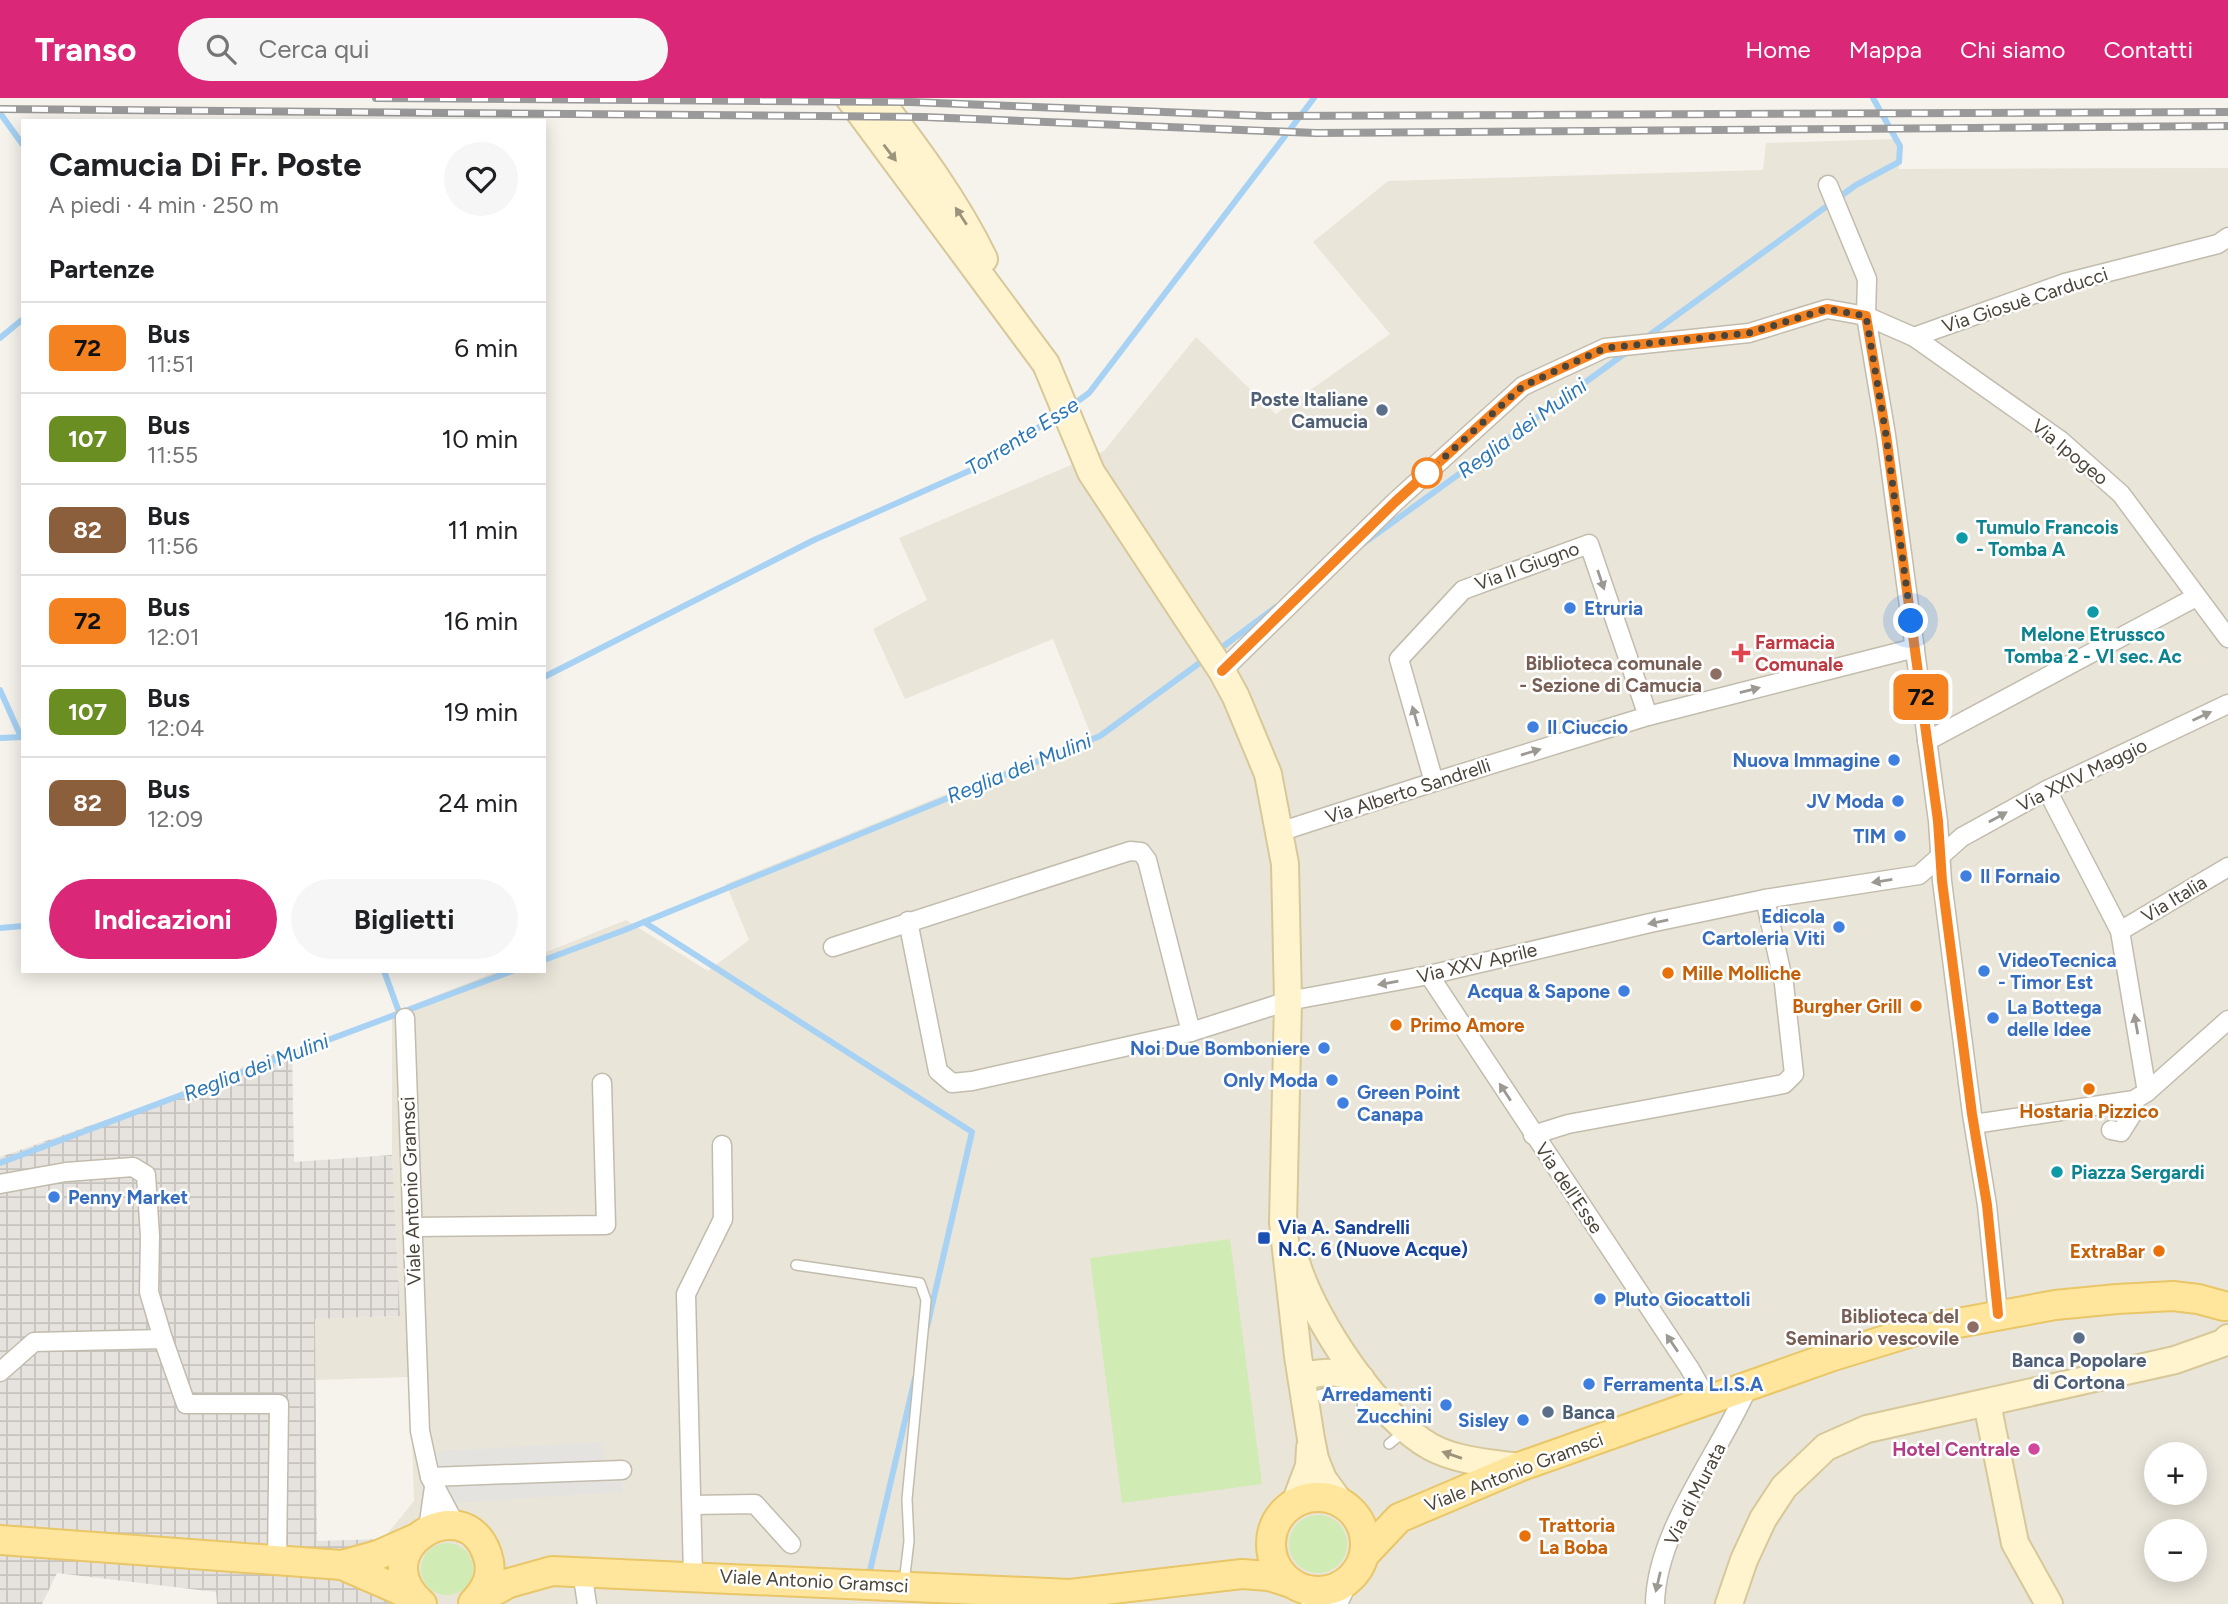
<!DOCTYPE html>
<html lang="it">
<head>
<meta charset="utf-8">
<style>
  :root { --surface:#fff; --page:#f6f6f6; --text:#202124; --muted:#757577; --line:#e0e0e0; --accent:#db2777 }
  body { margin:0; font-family:Figtree,sans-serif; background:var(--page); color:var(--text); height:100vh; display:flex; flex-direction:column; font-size:26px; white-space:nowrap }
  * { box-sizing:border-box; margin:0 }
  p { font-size:23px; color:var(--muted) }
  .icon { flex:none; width:38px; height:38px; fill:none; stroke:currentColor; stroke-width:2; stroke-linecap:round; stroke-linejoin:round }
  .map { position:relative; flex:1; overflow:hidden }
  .side { position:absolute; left:21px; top:21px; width:525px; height:854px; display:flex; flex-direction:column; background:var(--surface); border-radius:0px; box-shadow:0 4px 18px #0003 }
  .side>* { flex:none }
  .badge { padding:0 14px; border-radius:10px; font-size:24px; line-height:46px }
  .fabs { position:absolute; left:2144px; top:1344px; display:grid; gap:14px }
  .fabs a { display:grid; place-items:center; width:63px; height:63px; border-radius:50%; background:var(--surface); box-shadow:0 4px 18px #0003; font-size:35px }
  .you { position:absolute; width:35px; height:35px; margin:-18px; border:5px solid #fff; border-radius:50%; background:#1a73e8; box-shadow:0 0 0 10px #1a73e833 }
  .map>.badge { position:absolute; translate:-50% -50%; box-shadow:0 0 0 4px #fff }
  h2 { padding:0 28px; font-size:26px; line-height:63px }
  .round { display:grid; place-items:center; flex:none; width:74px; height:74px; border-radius:37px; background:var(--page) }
  .summary { display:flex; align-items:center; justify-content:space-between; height:119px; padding:0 28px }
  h1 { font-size:33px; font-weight:700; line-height:52px }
  .action { display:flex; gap:14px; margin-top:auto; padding:14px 28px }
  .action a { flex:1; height:80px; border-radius:42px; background:var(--accent); color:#fff; font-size:28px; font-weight:700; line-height:80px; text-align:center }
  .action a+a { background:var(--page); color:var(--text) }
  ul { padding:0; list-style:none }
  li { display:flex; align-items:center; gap:21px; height:91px; padding:0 28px; border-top:2px solid var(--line) }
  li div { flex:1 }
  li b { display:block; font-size:26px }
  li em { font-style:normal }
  li .badge { min-width:77px; font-weight:700; text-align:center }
  header { display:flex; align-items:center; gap:42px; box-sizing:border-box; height:98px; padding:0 35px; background:var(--accent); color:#fff }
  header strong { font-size:33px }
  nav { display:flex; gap:38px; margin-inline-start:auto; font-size:24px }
  .search { width:490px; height:63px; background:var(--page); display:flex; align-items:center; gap:18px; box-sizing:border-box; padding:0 24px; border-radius:38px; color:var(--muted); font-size:26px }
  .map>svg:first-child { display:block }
  .residential { fill:#eae5d9; fill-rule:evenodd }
  .industrial { fill:url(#industrial-grid) }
  .green { fill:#d1ebb4 }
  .parking { fill:#e5e3e0 }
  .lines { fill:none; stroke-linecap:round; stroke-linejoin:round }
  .stream { stroke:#a7d2f4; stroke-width:6 }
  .lane-casing { stroke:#c2bcad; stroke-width:12 }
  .street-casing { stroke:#c2bcad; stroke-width:21 }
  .secondary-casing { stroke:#d7c89a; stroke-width:30 }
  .primary-casing { stroke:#e9c667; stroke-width:32 }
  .lane { stroke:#fff; stroke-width:9 }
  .street { stroke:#fff; stroke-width:18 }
  .secondary { stroke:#fff4cd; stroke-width:26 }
  .primary { stroke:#ffe69c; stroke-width:28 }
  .rail-casing { stroke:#9a9a9a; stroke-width:8 }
  .rail { stroke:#fff; stroke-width:5; stroke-dasharray:16; stroke-linecap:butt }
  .oneway { fill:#9c937c }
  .oneway2 { fill:#9c9892 }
  .line-casing { stroke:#fff; stroke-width:16 }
  .line { stroke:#f58220; stroke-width:10 }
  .walk { stroke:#4b4439; stroke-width:7; stroke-dasharray:0 12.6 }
  .service-dot { fill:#5c6f8a; stroke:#fff; stroke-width:2.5 }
  .stop-dot { fill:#fff; stroke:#f58220; stroke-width:3.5 }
  .culture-dot { fill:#0f9aa8; stroke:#fff; stroke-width:2.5 }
  .shop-dot { fill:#3f7fe0; stroke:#fff; stroke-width:2.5 }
  .health-dot { fill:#e0444e; stroke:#fff; stroke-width:2.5 }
  .education-dot { fill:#8d6e63; stroke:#fff; stroke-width:2.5 }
  .food-dot { fill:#e8710a; stroke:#fff; stroke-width:2.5 }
  .transit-dot { fill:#1a4fb4; stroke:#fff; stroke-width:2.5 }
  .hotel-dot { fill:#d1479c; stroke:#fff; stroke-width:2.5 }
  .labels { text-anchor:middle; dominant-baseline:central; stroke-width:5; stroke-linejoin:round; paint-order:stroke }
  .street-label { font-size:19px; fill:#4b4439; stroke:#fff }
  .service-label { font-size:19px; font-weight:bold; fill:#4e5e75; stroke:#fff; text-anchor:end }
  .culture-label { font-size:19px; font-weight:bold; fill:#0d838f; stroke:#fff; text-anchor:start }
  .shop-label { font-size:19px; font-weight:bold; fill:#366cbe; stroke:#fff; text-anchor:start }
  .health-label { font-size:19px; font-weight:bold; fill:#be3a42; stroke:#fff; text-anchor:start }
  .education-label { font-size:19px; font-weight:bold; fill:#785e54; stroke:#fff; text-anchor:end }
  .food-label { font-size:19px; font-weight:bold; fill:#c56008; stroke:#fff; text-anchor:start }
  .transit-label { font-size:19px; font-weight:bold; fill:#164399; stroke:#fff; text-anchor:start }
  .hotel-label { font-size:19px; font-weight:bold; fill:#b23c85; stroke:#fff; text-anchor:end }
  .water-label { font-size:21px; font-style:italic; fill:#2b76b4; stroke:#fff }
</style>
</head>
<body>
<header>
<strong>Transo</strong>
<div class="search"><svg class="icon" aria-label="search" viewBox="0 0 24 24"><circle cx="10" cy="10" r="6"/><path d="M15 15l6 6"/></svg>Cerca qui</div>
<nav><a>Home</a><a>Mappa</a><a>Chi siamo</a><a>Contatti</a></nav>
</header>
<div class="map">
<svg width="2228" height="1506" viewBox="0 0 2228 1506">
  <defs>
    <pattern id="industrial-grid" width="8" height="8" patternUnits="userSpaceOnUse" patternTransform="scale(1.75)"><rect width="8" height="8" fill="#e6e2dd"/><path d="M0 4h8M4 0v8" fill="none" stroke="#c7c3be"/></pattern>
  </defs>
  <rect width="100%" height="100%" fill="#f6f3ec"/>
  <path class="residential" d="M1896,41L1899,71L2228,70V1506H390L388,1504L383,1441L414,1403L410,1279L315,1282V1221L400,1218L392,1057V915L498,873H544V855L626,822L708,873L749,842L726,786L1091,637L1053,541L905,601L873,531L927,502L899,440L1104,353L1196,239L1276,316L1390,236L1313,144L1388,83L1763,72L1766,45ZM2156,1356H2194V1395H2156ZM2156,1433H2194V1472H2156Z"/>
  <path class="industrial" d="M292,948L294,1064L392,1057L400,1218L315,1221L317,1443L383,1441L390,1506H217L216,1494L57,1475L42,1506H0V1059L183,995Z"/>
  <g class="green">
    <path d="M1230,1141L1262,1386L1122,1405L1090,1160Z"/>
    <circle cx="1318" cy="1446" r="29"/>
    <circle cx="447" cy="1471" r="26"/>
  </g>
  <g class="parking">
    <path d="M603,1344L605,1363L438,1373L439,1353Z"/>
    <path d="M621,1379L623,1394L450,1405L445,1387Z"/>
  </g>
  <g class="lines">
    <g class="stream">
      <path d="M0,15L23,47"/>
      <path d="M0,240L23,221"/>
      <path d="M1644,241L1856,87L1899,64L1900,48L1873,0"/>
      <path d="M1071,308L1089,295L1314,0"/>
      <path d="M1364,445L1627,254"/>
      <path d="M1217,553L1276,509"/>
      <path d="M544,579L814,442L980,368L1059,316"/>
      <path d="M0,592L21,639"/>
      <path d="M0,640L23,639"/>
      <path d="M644,824L972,1034L927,1229"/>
      <path d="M0,830L23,828"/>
      <path d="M544,862L622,833L1100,638L1205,561"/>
      <path d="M384,873L399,914"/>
      <path d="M0,1065L512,873"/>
      <path d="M868,1481L915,1280"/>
    </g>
    <defs>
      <g id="lane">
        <path d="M796,1167L920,1185L926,1202L907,1401L909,1443L904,1485"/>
        <path d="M1307,1302C1323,1294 1344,1289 1361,1297L1363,1310"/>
        <path d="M1389,1346L1405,1333"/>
      </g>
      <g id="street">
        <path d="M1828,87L1867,181L1866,218L1886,337L1938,723L1942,783L1972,1016L1987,1107L1998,1216"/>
        <path d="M1914,239L2065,185L2218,146L2228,139"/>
        <path d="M1222,573L1395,404L1523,288L1605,250L1749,235L1827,211L1866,218L1914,239L2060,342L2121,396L2228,540"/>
        <path d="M1927,643L2196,499"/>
        <path d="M1434,684L1399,561L1463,492L1589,446L1648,618"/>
        <path d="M2047,692L2120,833L2147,994"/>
        <path d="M1279,734L1434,684L1648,618L1915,550"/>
        <path d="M908,823L938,973L952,985L972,983L1191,934L1288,903L1429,877L1650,825L1765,801L1919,777L1962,739L2047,692L2228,606"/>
        <path d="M2120,833L2228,769"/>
        <path d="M833,849L1130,753L1141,754L1147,762L1191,934"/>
        <path d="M1429,877L1690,1271L1708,1303"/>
        <path d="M405,920L420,1333L430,1379L456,1428"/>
        <path d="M1974,1026L2134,1002L2147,994L2228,922"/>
        <path d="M2111,1032L2121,1034L2133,1015L2134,1002"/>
        <path d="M1533,1037L1568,1026L1784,986L1794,976L1784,886L1765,801"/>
        <path d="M0,1086L66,1074L133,1069L146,1077L150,1138L149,1194L163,1241"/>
        <path d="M413,1129L606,1127L602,985"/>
        <path d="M0,1274L34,1244L163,1241L186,1306H279L277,1463"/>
        <path d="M430,1379L622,1372"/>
        <path d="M692,1407L755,1406L791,1446"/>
        <path d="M428,1431L434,1389"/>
        <path d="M582,1473L587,1506"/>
        <path d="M693,1477L686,1196L723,1121L722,1047"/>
        <path d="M1304,1492L1313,1506"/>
        <path d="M1338,1506L1349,1482"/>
        <path d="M1655,1506C1656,1433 1719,1356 1748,1289"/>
      </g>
      <g id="secondary">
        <path d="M849,0L1046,266L1091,374L1222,573L1236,599L1268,676L1285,766L1288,903L1283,1125L1298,1258L1311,1341L1315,1361L1323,1381L1339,1403"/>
        <path d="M878,0C917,51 956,103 984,161"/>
        <path d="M1297,1167C1315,1224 1379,1320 1431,1349C1457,1363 1490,1365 1519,1369"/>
        <path d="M1302,1280C1320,1272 1342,1274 1361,1281"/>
        <path d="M1987,1305L2015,1445L2049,1506"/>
        <path d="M1295,1405L1309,1368L1310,1350"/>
        <path d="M1729,1506L1744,1462L1763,1421L1784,1389L1826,1349L1867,1331L2175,1262L2223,1245L2228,1240"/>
      </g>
      <g id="primary">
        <circle cx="1318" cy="1446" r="47"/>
        <path d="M0,1442L342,1467L378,1457L414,1441"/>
        <path d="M1365,1456L1399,1420L1519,1369L1833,1258L1915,1233L2055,1207L2117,1201L2173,1198L2198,1201L2224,1208"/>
        <path d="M342,1467L413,1498"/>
        <path d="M474,1504L509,1485L552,1473L1070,1496L1242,1476L1269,1478L1291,1485"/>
        <path d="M422,1506C361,1452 464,1389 487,1456C494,1475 487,1490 473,1505"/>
      </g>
    </defs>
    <use href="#lane" class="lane-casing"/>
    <use href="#street" class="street-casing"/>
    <use href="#secondary" class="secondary-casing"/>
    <use href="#primary" class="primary-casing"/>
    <use href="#lane" class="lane"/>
    <use href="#street" class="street"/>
    <use href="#secondary" class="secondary"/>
    <use href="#primary" class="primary"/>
    <defs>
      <g id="rail">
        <path d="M376,0L911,4L1266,18L2228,14"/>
        <path d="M0,11L924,19L1316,35L2228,28"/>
      </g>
    </defs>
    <use href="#rail" class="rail-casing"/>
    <use href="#rail" class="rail"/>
  </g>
  <defs><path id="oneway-solid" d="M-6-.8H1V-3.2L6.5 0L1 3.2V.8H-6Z" transform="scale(1.75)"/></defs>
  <g class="oneway">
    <use href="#oneway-solid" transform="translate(890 55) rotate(53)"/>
    <use href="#oneway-solid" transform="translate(961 118) rotate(-123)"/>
    <use href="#oneway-solid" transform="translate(1452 1357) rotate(-161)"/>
  </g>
  <g class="oneway2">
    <use href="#oneway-solid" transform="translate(1601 482) rotate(71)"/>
    <use href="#oneway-solid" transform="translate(1750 592) rotate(-14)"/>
    <use href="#oneway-solid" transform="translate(1415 618) rotate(-106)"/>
    <use href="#oneway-solid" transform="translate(2202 618) rotate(-25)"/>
    <use href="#oneway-solid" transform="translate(1531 654) rotate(-17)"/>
    <use href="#oneway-solid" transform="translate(1998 719) rotate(-29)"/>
    <use href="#oneway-solid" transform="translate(1882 783) rotate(171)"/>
    <use href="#oneway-solid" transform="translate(1658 824) rotate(168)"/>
    <use href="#oneway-solid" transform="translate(1388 885) rotate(170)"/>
    <use href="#oneway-solid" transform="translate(2136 926) rotate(-100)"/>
    <use href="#oneway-solid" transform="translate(1505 994) rotate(-123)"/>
    <use href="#oneway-solid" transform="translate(1672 1245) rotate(-124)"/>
    <use href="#oneway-solid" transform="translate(1658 1484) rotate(103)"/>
  </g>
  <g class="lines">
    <defs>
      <path id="line" d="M1222,573L1395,404L1523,288L1605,250L1749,235L1827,211L1866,218L1886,337L1938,723L1942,783L1972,1016L1987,1107L1998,1216"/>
    </defs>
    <use href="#line" class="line-casing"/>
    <use href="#line" class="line"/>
    <path class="walk" d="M1427,375L1523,288L1605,250L1749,235L1827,211L1866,218L1886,337L1911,523"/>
  </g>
  <g class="service-dot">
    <circle cx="1382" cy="312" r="7"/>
    <circle cx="2079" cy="1240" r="7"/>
    <circle cx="1548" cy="1314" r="7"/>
  </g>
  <circle class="stop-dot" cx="1427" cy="375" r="14"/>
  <g class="culture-dot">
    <circle cx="1962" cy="440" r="7"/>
    <circle cx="2093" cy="514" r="7"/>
    <circle cx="2057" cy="1074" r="7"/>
  </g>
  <g class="shop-dot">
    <circle cx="1570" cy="510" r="7"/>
    <circle cx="1533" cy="629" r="7"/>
    <circle cx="1894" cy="662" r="7"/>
    <circle cx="1898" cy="703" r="7"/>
    <circle cx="1900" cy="738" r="7"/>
    <circle cx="1966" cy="778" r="7"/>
    <circle cx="1839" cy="829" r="7"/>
    <circle cx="1984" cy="873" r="7"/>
    <circle cx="1624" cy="893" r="7"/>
    <circle cx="1993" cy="920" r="7"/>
    <circle cx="1324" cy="950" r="7"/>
    <circle cx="1332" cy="982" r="7"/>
    <circle cx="1343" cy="1005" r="7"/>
    <circle cx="54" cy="1099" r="7"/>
    <circle cx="1600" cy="1201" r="7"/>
    <circle cx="1589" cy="1286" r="7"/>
    <circle cx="1446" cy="1307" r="7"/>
    <circle cx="1523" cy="1322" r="7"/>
  </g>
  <path class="health-dot" d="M1737.5 544.5h7v7h7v7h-7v7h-7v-7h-7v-7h7z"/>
  <g class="education-dot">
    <circle cx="1716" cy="576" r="7"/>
    <circle cx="1973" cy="1229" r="7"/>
  </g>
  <g class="food-dot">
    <circle cx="1668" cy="875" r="7"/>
    <circle cx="1916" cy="908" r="7"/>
    <circle cx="1396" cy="927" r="7"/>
    <circle cx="2089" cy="991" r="7"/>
    <circle cx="2159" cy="1153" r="7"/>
    <circle cx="1525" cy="1438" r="7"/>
  </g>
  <rect class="transit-dot" x="1257" y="1133" width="14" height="14" rx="3.5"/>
  <circle class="hotel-dot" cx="2034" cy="1351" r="7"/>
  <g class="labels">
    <g class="street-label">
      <text transform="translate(2025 202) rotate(-18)">Via Giosuè Carducci</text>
      <text transform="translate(2070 354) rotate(39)">Via Ipogeo</text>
      <text transform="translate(1527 468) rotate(-20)">Via II Giugno</text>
      <text transform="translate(2082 677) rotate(-26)">Via XXIV Maggio</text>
      <text transform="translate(1408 693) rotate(-18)">Via Alberto Sandrelli</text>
      <text transform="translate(2174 801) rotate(-31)">Via Italia</text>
      <text transform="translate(1477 865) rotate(-13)">Via XXV Aprile</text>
      <text transform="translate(1569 1090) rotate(56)">Via dell'Esse</text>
      <text transform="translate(411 1093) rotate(-92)">Viale Antonio Gramsci</text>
      <text transform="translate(1514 1374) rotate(-21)">Viale Antonio Gramsci</text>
      <text transform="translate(1695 1396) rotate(-63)">Via di Murata</text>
      <text transform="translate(814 1483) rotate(3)">Viale Antonio Gramsci</text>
    </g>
    <g class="service-label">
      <text x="1368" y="301">Poste Italiane<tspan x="1368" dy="22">Camucia</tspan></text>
      <text x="2079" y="1262" text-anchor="middle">Banca Popolare<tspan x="2079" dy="22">di Cortona</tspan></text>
      <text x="1562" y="1314" text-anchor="start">Banca</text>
    </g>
    <g class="culture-label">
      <text x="1976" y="429">Tumulo Francois<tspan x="1976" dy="22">- Tomba A</tspan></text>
      <text x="2093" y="536" text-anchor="middle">Melone Etrussco<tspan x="2093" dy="22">Tomba 2 - VI sec. Ac</tspan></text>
      <text x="2071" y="1074">Piazza Sergardi</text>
    </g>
    <g class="shop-label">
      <text x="1584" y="510">Etruria</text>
      <text x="1547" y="629">Il Ciuccio</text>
      <text x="1880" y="662" text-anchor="end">Nuova Immagine</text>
      <text x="1884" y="703" text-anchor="end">JV Moda</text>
      <text x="1886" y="738" text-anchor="end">TIM</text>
      <text x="1980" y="778">Il Fornaio</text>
      <text x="1825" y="818" text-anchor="end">Edicola<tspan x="1825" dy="22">Cartoleria Viti</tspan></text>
      <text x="1998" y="862">VideoTecnica<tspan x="1998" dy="22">- Timor Est</tspan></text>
      <text x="1610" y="893" text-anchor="end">Acqua &amp; Sapone</text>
      <text x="2007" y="909">La Bottega<tspan x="2007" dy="22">delle Idee</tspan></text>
      <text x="1310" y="950" text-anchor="end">Noi Due Bomboniere</text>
      <text x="1318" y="982" text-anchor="end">Only Moda</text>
      <text x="1357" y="994">Green Point<tspan x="1357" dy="22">Canapa</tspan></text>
      <text x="68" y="1099">Penny Market</text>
      <text x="1614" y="1201">Pluto Giocattoli</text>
      <text x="1603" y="1286">Ferramenta L.I.S.A</text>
      <text x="1432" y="1296" text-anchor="end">Arredamenti<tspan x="1432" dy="22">Zucchini</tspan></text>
      <text x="1509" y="1322" text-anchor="end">Sisley</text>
    </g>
    <g class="health-label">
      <text x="1755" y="544">Farmacia<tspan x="1755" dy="22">Comunale</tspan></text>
    </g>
    <g class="education-label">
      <text x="1702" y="565">Biblioteca comunale<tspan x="1702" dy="22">- Sezione di Camucia</tspan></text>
      <text x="1959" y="1218">Biblioteca del<tspan x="1959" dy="22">Seminario vescovile</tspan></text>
    </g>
    <g class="food-label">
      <text x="1682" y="875">Mille Molliche</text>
      <text x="1902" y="908" text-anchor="end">Burgher Grill</text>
      <text x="1410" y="927">Primo Amore</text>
      <text x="2089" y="1013" text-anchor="middle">Hostaria Pizzico</text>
      <text x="2145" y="1153" text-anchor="end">ExtraBar</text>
      <text x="1539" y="1427">Trattoria<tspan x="1539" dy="22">La Boba</tspan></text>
    </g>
    <g class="transit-label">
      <text x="1278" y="1129">Via A. Sandrelli<tspan x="1278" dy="22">N.C. 6 (Nuove Acque)</tspan></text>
    </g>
    <g class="hotel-label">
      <text x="2020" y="1351">Hotel Centrale</text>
    </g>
    <g class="water-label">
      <text transform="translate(1522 330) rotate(-36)">Reglia dei Mulini</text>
      <text transform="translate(1022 338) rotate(-32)">Torrente Esse</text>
      <text transform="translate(1019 670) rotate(-22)">Reglia dei Mulini</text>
      <text transform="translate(256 969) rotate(-21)">Reglia dei Mulini</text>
    </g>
  </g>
</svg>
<div class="fabs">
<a>+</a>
<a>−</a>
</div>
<div class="you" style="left:1911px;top:523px"></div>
<b class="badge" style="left:1921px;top:599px;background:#f58220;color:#111">72</b>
<section class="side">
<div class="summary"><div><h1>Camucia Di Fr. Poste</h1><p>A piedi · 4 min · 250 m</p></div><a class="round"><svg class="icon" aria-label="heart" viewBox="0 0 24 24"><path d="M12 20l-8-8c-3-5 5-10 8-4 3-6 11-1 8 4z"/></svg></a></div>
<h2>Partenze</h2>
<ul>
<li><span class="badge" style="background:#f58220;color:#111">72</span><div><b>Bus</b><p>11:51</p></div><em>6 min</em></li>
<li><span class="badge" style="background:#6b8e23;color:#fff">107</span><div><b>Bus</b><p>11:55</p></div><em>10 min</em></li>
<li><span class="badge" style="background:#8b5e3c;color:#fff">82</span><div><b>Bus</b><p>11:56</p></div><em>11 min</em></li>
<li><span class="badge" style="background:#f58220;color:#111">72</span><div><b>Bus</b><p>12:01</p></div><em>16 min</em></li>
<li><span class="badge" style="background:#6b8e23;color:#fff">107</span><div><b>Bus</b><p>12:04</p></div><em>19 min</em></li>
<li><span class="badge" style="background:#8b5e3c;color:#fff">82</span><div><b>Bus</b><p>12:09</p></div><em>24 min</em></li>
</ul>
<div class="action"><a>Indicazioni</a><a>Biglietti</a></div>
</section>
</div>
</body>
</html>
